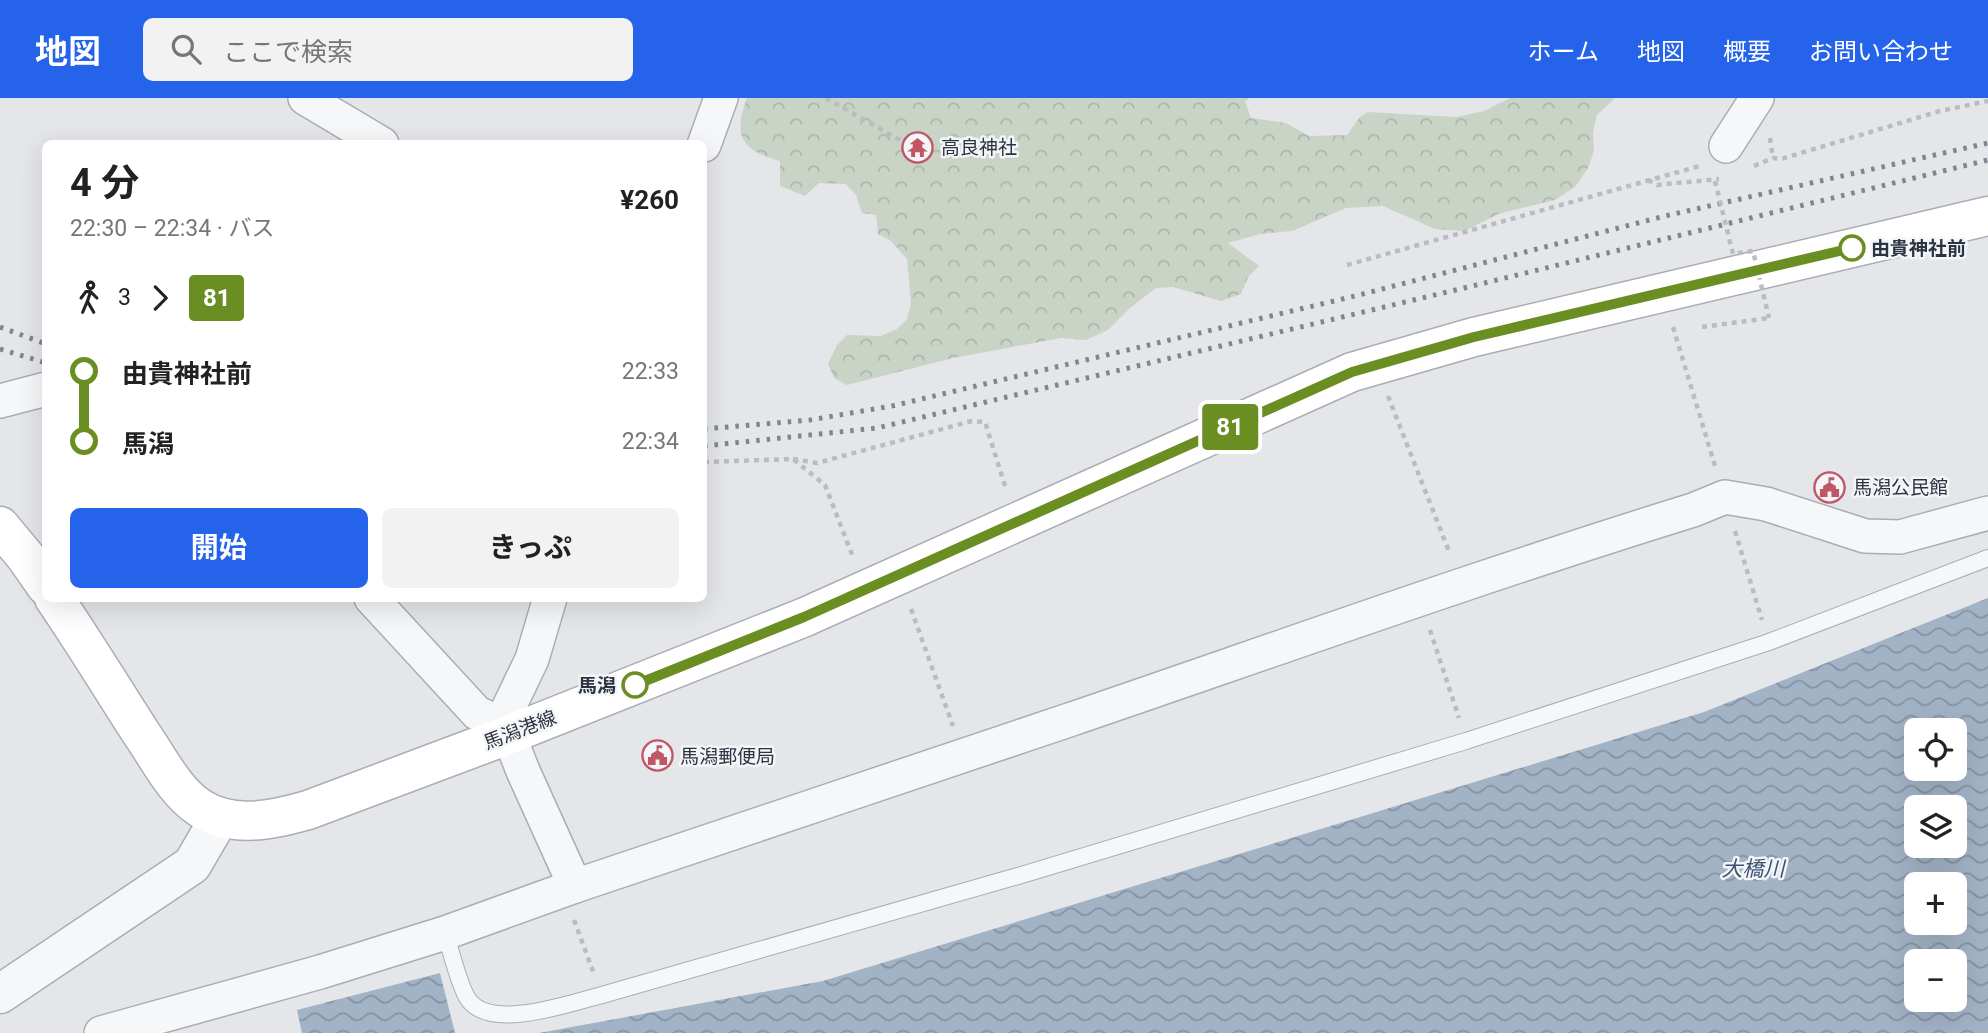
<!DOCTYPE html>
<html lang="ja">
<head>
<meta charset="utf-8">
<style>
  :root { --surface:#fff; --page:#f2f2f2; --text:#222; --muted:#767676; --accent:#2563eb }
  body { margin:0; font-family:Roboto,"Noto Sans JP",sans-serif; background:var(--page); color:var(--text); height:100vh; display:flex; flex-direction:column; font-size:26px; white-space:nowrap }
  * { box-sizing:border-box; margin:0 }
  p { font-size:23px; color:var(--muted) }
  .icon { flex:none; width:38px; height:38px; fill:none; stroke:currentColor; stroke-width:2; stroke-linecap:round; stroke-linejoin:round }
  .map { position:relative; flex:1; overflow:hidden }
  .details { position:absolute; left:42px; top:42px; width:665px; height:462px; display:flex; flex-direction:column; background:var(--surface); border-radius:10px; box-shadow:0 7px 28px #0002 }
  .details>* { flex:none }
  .badge { padding:0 14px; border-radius:5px; font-size:24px; line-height:46px }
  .controls { position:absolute; left:1904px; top:620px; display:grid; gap:14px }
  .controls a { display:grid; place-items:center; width:63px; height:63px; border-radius:10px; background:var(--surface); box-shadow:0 7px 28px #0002; font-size:35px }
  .map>.badge { position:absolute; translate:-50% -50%; box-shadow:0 0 0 4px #fff }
  .legs { display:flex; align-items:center; gap:10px; height:77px; padding:0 28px; font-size:23px }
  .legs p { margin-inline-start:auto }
  .headline { display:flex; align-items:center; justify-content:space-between; height:119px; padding:0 28px }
  h1 { font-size:38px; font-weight:700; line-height:52px }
  .button { display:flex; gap:14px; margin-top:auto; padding:14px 28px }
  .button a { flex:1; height:80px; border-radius:10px; background:var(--accent); color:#fff; font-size:28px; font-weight:700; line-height:80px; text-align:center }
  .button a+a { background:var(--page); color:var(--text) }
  ul { padding:0 28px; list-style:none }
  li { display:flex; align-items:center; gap:24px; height:70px; font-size:26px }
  li i { display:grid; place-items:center; width:10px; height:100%; margin:0 9px; background:currentColor }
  li i::after { content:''; width:18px; height:18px; margin:-9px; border:5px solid; border-radius:50%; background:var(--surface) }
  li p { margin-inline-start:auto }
  li:first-child i { background:linear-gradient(#0000 50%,currentColor 0) }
  li:last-child i { background:linear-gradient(currentColor 50%,#0000 0) }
  header { display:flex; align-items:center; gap:42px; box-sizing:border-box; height:98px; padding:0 35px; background:var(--accent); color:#fff }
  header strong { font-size:33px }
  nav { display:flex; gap:38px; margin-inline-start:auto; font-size:24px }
  .search { width:490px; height:63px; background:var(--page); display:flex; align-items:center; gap:18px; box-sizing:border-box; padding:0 24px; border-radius:10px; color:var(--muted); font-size:26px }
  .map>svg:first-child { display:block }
  .forest { fill:url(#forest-crowns) }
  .water { fill:url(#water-waves); fill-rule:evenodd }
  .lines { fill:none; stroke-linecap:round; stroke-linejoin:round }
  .service-casing { stroke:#a9adb4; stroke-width:18 }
  .minor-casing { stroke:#a9adb4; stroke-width:36 }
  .tertiary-casing { stroke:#a9adb4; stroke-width:41 }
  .secondary-casing { stroke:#a9adb4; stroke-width:41 }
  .path { stroke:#babcc2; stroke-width:4.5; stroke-dasharray:5 5; stroke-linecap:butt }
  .service { stroke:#f6f7f9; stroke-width:16 }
  .minor { stroke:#f6f7f9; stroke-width:33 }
  .tertiary { stroke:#f6f7f9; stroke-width:38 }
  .secondary { stroke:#fff; stroke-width:38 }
  .rail { stroke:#7f8692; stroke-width:5; stroke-dasharray:3.5 7; stroke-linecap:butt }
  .path-bridge { stroke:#babcc2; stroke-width:4.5; stroke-dasharray:5 5; stroke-linecap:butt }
  .line-1-casing { stroke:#fff; stroke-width:16 }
  .line-1 { stroke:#6b8e23; stroke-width:10 }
  .stop-1-dot { fill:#fff; stroke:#6b8e23; stroke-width:3.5 }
  .labels { text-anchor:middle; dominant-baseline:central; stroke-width:5; stroke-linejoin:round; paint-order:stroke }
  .poi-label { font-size:19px; fill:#2d3441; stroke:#f3f5f8; text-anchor:start }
  .stop-label { font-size:19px; font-weight:bold; fill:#2d3441; stroke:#f3f5f8; text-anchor:start }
  .street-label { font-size:19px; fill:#2d3441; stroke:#f3f5f8 }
  .water-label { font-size:21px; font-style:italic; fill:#3b5271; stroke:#f3f5f8 }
</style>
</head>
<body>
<header>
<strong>地図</strong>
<div class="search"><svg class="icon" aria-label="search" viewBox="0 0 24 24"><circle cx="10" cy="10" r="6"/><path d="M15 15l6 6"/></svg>ここで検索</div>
<nav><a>ホーム</a><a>地図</a><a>概要</a><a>お問い合わせ</a></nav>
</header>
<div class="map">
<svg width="1988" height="935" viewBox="0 0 1988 935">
  <defs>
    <pattern id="forest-crowns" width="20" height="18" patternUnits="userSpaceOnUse" patternTransform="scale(1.75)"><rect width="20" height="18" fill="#c9d3c6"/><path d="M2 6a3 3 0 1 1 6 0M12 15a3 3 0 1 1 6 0" fill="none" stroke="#adb6ab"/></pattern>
    <pattern id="water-waves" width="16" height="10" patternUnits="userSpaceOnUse" patternTransform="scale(1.75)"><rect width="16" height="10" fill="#a3b3c6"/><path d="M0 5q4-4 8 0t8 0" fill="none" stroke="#8592a2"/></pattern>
  </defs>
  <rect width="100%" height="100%" fill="#e4e6ea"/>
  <path class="forest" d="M747,0H1250L1245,3L1251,20L1286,25L1309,38L1347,37L1360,19L1368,14L1457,19L1484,13L1510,0H1615L1597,17L1593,34L1594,53L1588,70L1575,89L1555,102L1498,116L1465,133L1435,131L1383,108L1346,110L1292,133L1260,136L1228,145L1259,168L1248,179L1241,196L1221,203L1173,189L1156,190L1131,209L1108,232L1086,242L1061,240L953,260L847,287L834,280L828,266L837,247L847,237L881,238L897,231L907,221L911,205L907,161L891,143L878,136L876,117L862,115L856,97L846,86L819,85L805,98L780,88V63C740,52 733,38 747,0Z"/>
  <g class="water">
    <path d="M1988,500V935H539L823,883L1704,614ZM1916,632H1955V670H1916ZM1916,709H1955V747H1916ZM1916,786H1955V824H1916ZM1916,863H1955V901H1916Z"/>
    <path d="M440,875L455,935H302L297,912Z"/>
  </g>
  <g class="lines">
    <defs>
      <path id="service" d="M445,835C451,852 459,888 468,901C490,934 570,905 602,897L1018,778L1466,643L1769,544L1988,460"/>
      <g id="minor">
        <path d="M305,0L382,46"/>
        <path d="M704,47L721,0"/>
        <path d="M1726,48L1757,0"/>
        <path d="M0,303L46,291"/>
        <path d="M371,500L477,615L505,627"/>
        <path d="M550,500L532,561L509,609L505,627L523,673L575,788C739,732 905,678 1069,622C1277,551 1483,477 1693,412L1725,399L1766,406L1865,438L1900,439L1988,415"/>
        <path d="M101,935L320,874L445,835L575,788"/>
      </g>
      <path id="tertiary" d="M0,896L192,767L220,719"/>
      <g id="secondary">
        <path d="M0,428L25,458L46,488"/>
        <path d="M54,500C84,544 112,590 141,635C158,659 174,693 200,710C233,731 273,722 308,712L508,637L805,519L1352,274L1474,239L1988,118"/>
      </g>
    </defs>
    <use href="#service" class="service-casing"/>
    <use href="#minor" class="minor-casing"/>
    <use href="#tertiary" class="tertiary-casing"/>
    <use href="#secondary" class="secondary-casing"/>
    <g class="path">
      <path d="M826,0L905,45"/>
      <path d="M1770,40L1773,60"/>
      <path d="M1754,68L1773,60L1781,61L1940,13L1988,3"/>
      <path d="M1648,82L1657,87L1719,81"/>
      <path d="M1347,167L1700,68"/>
      <path d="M1673,229L1715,368"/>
      <path d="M1702,229L1769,220"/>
      <path d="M1388,298L1450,456"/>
      <path d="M793,361L817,365L972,323L985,324L1006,391"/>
      <path d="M704,364L793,361L825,387L853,459"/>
      <path d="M1735,433L1762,522"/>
      <path d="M911,511L953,628"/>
      <path d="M1430,532L1459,620"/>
      <path d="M574,822L594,876"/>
    </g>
    <use href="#service" class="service"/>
    <use href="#minor" class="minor"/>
    <use href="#tertiary" class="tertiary"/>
    <use href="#secondary" class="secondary"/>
    <g class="rail">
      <path d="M0,229L46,246"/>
      <path d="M0,251L46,265"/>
      <path d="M704,331L810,322L892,308L1355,198L1665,118L1988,45"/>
      <path d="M704,348L877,330L1464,190L1988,62"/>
    </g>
    <path class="path-bridge" d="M1715,83L1733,156L1753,153L1769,220"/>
  </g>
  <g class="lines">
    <defs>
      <path id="line-1" d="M635,587L804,519L1352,274L1474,239L1852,150"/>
    </defs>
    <use href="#line-1" class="line-1-casing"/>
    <use href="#line-1" class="line-1"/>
  </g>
  <defs>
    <symbol id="temple-ring" viewBox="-11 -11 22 22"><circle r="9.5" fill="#f3f5f8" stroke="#c15765" stroke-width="1.5"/><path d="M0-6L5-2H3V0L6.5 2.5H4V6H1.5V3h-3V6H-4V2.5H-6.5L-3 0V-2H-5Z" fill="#c15765"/></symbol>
    <symbol id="civic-ring" viewBox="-11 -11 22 22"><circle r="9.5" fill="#f3f5f8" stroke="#c15765" stroke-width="1.5"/><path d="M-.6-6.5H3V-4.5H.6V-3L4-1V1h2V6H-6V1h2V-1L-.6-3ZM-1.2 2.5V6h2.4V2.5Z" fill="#c15765"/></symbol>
  </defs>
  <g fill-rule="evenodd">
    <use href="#temple-ring" x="900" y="32" width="35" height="35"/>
    <use href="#civic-ring" x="1812" y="372" width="35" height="35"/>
    <use href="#civic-ring" x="640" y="640" width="35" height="35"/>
  </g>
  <g class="stop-1-dot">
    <circle cx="1852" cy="150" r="12"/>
    <circle cx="635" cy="587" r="12"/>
  </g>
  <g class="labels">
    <g class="poi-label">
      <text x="941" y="49">高良神社</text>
      <text x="1853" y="389">馬潟公民館</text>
      <text x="680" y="658">馬潟郵便局</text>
    </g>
    <g class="stop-label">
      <text x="1871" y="150">由貴神社前</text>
      <text x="616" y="587" text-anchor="end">馬潟</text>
    </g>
    <g class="street-label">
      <text transform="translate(520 632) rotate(-21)">馬潟港線</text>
    </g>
    <g class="water-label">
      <text x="1753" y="771">大橋川</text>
    </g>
  </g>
</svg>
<div class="controls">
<a><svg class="icon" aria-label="locate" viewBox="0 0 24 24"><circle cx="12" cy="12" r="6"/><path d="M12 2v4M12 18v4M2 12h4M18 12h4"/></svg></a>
<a><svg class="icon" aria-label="layers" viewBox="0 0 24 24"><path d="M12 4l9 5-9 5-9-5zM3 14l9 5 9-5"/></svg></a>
<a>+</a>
<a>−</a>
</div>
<b class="badge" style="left:1230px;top:329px;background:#6b8e23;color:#fff">81</b>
<section class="details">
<div class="headline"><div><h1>4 分</h1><p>22:30 – 22:34 · バス</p></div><b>¥260</b></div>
<div class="legs"><svg class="icon" aria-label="walk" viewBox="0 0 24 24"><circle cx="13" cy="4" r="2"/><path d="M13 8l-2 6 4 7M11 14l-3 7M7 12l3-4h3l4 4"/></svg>3<svg class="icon" aria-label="forward" viewBox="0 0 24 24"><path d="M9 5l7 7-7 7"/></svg><b class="badge" style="background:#6b8e23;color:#fff">81</b></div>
<ul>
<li><i style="color:#6b8e23"></i><b>由貴神社前</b><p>22:33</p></li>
<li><i style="color:#6b8e23"></i><b>馬潟</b><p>22:34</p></li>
</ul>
<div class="button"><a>開始</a><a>きっぷ</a></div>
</section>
</div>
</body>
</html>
